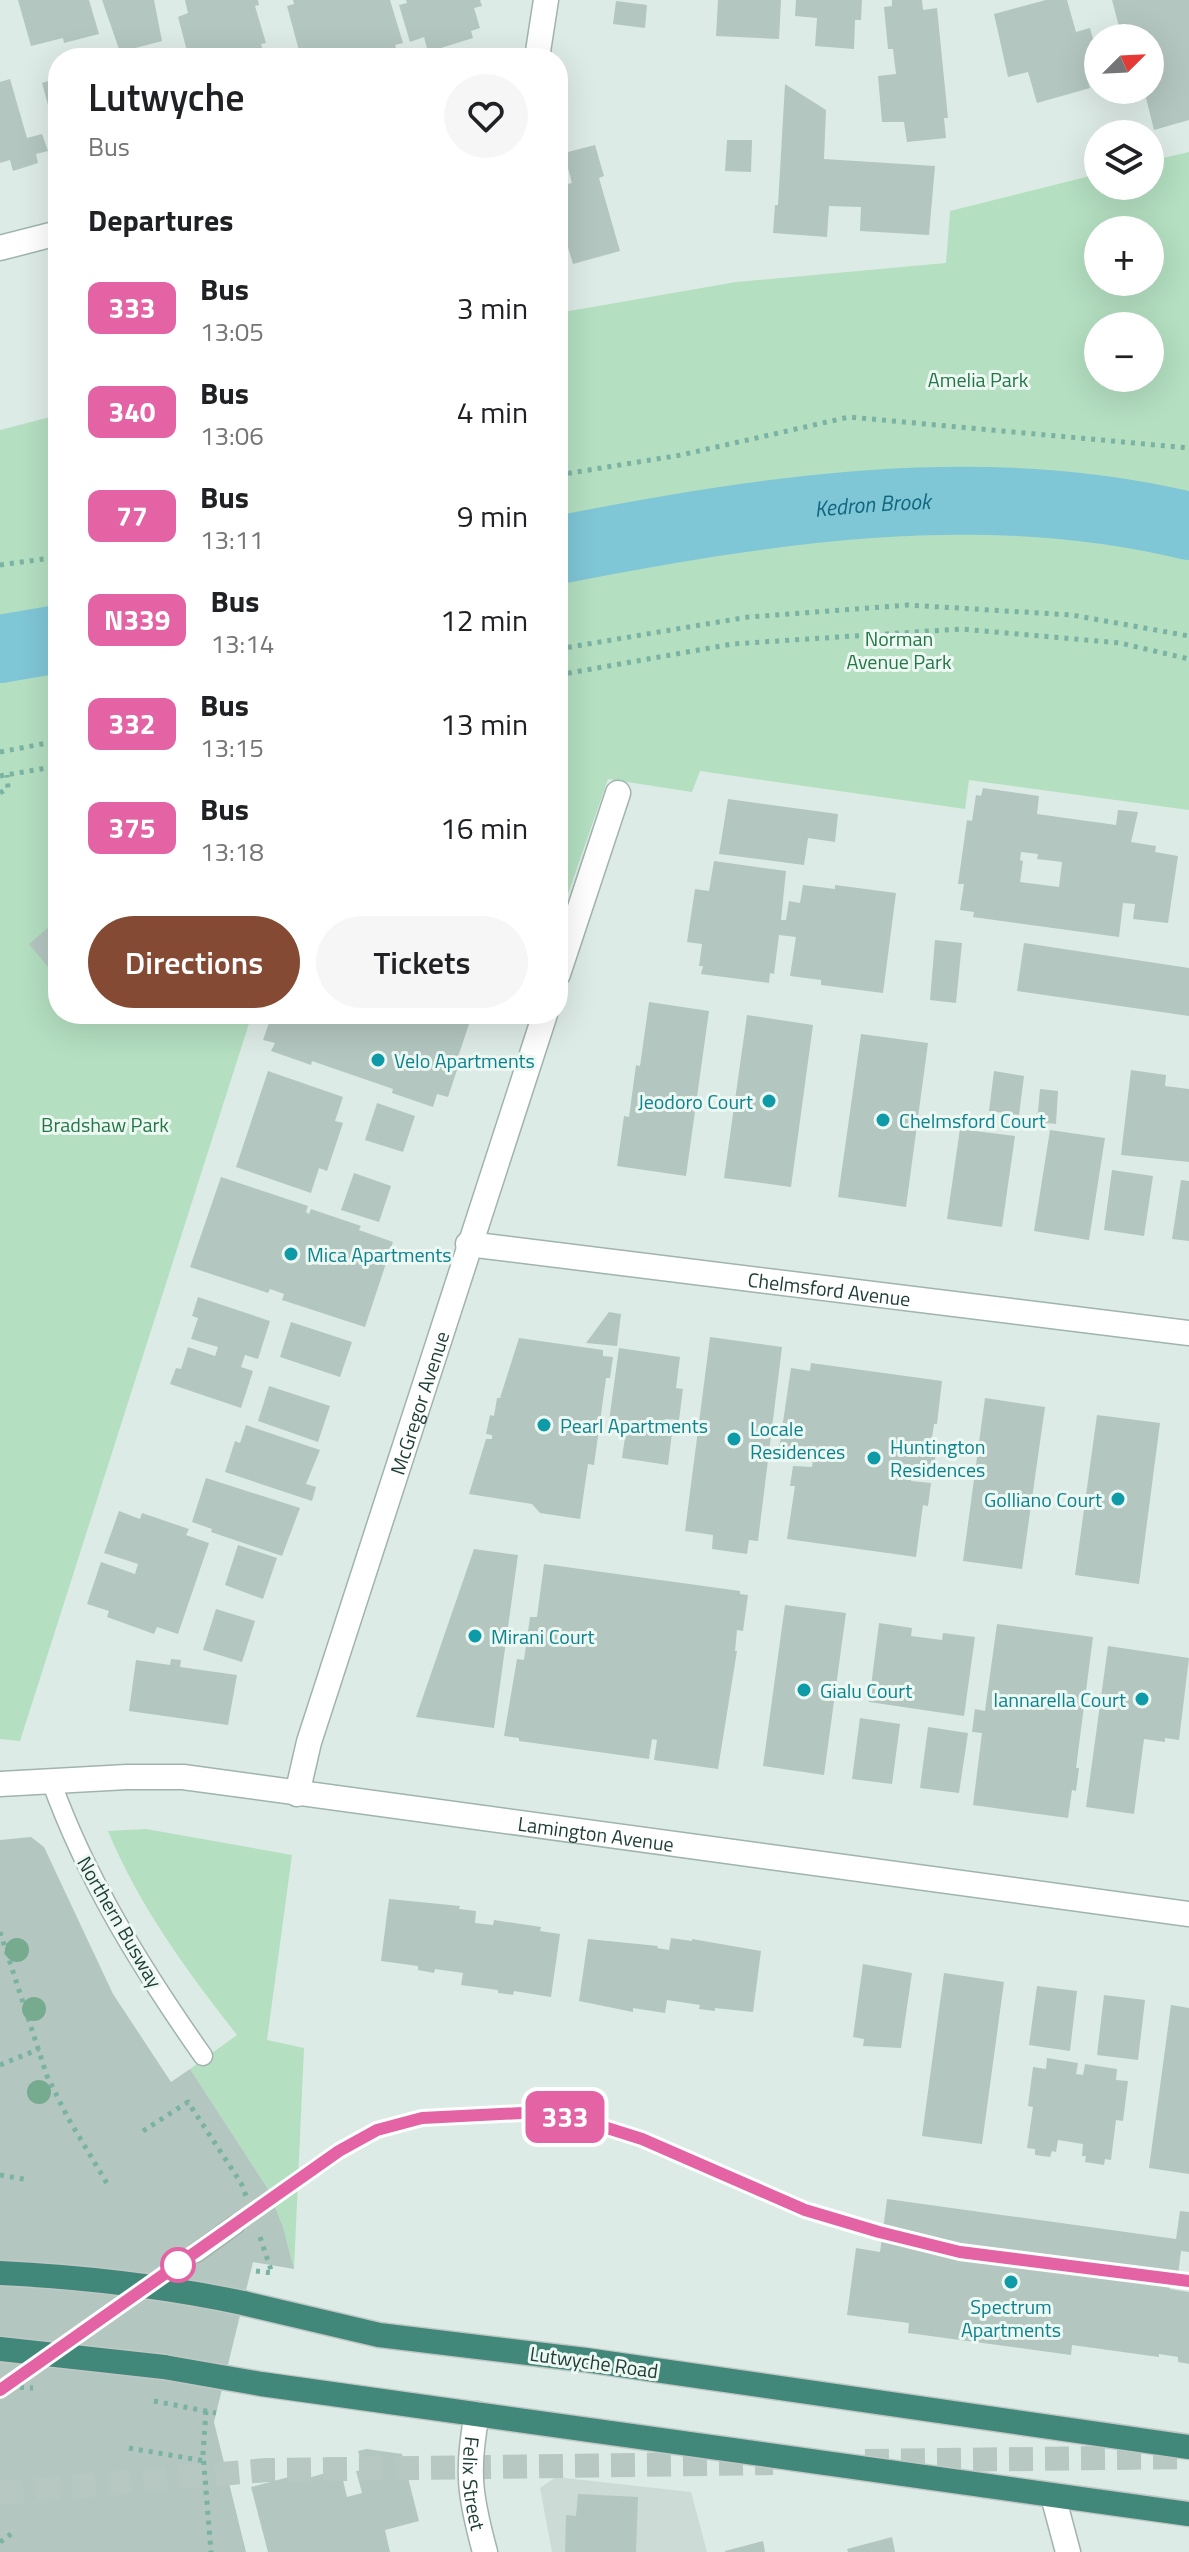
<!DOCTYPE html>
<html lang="en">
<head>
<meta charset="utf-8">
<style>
  :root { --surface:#fff; --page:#f6f6f6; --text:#202124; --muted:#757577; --accent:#844a34 }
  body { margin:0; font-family:"Titillium Web",sans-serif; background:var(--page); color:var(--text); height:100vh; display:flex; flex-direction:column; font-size:30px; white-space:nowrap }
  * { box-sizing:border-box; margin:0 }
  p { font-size:26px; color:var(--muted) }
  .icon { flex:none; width:44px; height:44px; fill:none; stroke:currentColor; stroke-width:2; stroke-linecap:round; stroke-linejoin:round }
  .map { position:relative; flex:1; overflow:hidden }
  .details { position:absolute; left:48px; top:48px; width:520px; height:976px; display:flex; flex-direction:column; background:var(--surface); border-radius:32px; box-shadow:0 8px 32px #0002 }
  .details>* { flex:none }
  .badge { padding:0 16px; border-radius:12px; font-size:28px; line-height:52px }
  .needle { width:52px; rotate:66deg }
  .tools { position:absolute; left:1084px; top:24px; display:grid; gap:16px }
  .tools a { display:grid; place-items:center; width:80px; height:80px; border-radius:50%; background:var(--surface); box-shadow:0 8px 32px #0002; font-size:40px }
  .map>.badge { position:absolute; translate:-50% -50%; box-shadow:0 0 0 4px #fff }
  h2 { padding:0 40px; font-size:30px; line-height:72px }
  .round { display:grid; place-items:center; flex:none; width:84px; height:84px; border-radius:42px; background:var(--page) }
  .head { display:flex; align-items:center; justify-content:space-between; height:136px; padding:0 40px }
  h1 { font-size:38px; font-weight:600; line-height:60px }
  .action { display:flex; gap:16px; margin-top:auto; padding:16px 40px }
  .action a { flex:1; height:92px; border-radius:48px; background:var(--accent); color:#fff; font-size:32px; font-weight:600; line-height:92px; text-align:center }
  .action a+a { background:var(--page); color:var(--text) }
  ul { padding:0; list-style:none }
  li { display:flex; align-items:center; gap:24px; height:104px; padding:0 40px }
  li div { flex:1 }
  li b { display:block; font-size:30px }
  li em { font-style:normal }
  li .badge { min-width:88px; font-weight:700; text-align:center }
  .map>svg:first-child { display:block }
  .built { fill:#ccdbd5 }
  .green { fill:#b4dfc1; fill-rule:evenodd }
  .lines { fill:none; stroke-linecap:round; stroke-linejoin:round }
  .river { stroke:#7fc6d7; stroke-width:68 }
  .building { fill:#b3c6bf; fill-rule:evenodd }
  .motorway-tunnel { stroke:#b7c8c3; stroke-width:24; stroke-dasharray:24 12; stroke-linecap:butt }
  .service-casing { stroke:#a0b3ad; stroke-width:21 }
  .minor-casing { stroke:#a0b3ad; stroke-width:27 }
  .trunk-casing { stroke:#c0c8c6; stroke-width:27 }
  .path { stroke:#7ab2a3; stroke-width:5; stroke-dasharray:4 6; stroke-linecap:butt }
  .service { stroke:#fff; stroke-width:18 }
  .minor { stroke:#fff; stroke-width:24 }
  .trunk { stroke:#42887a; stroke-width:24 }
  .trunk-bridge-casing { stroke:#c0c8c6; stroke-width:27; stroke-linecap:butt }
  .path-bridge { stroke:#7ab2a3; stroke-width:5; stroke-dasharray:4 6; stroke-linecap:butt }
  .trunk-bridge { stroke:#42887a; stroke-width:24 }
  .tree { fill:#77ab8f }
  .line-casing { stroke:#fff; stroke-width:18 }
  .line { stroke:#e463a4; stroke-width:12 }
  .culture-dot { fill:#0f9aa8; stroke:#eef8f3; stroke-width:3 }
  .stop-dot { fill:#fff; stroke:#e463a4; stroke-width:4 }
  .labels { text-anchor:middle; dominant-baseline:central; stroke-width:6; stroke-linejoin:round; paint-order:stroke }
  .park-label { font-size:20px; fill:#247747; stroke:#eef8f3 }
  .culture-label { font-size:20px; fill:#0d838f; stroke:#eef8f3; text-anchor:start }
  .street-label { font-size:20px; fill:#1d3c35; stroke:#eef8f3 }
  .water-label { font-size:22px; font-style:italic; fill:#12687e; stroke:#eef8f3 }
</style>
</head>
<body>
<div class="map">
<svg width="1189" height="2552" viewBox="0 0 1189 2552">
  <rect width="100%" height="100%" fill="#ddebe6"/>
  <path class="built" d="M556,2477L691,2492L707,2552H552L540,2488Z"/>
  <g class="green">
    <path d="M1189,152V810L969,780L965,809L700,771L692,792L608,779L562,911L558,910V313L736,282L946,263L950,211L1098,174V186H1150V161ZM1098,230H1150V282H1098ZM1098,326H1150V378H1098Z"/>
    <path d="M58,415V1014H252L20,1741L0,1739V430Z"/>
    <path d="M146,1829L292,1855L267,2040L304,2048L294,2269L283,2227L268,2189L190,2069L237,2035C187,1971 139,1906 108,1831Z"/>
  </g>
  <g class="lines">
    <g class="river">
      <path id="s1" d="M558,550C766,510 979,475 1189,526"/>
      <path d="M0,649L58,639"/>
    </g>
  </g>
  <g class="building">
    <path d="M18,0H89L99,34L64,43L63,38L31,46Z"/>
    <path d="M102,0H154L162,41L120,52Z"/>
    <path d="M185,0H258L259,5L255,6L266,43L261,44L265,58H199L196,48L187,51L178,17L188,13Z"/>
    <path d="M293,0H390L403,43L395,45L397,52L382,56L380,49L346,58H301L287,6L294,4Z"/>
    <path d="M406,0H480L482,6L474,8L480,28L471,31L473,38L428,52L424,37L410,42L399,5L407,3Z"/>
    <path d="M718,0H781L779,39L716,36Z"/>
    <path d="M796,0H862L861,20H855L854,49L815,46L817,18L795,16Z"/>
    <path d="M892,0H922L923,10L937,8L948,118H944L946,138L907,142L904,122H882L878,76L896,74L893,49H888L884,7L892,6Z"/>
    <path d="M1046,0H1067L1076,32L1090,28L1098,57V76L1087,79L1090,88L1037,103L1028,72L1008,77L994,14Z"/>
    <path d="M1112,0H1189V120L1154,130L1144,90H1150V38H1122Z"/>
    <path d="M616,1L647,5L645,28L613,24Z"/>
    <path d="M58,78V138H57L42,83Z"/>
    <path d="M10,79L27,138L42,134L48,151L36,154L38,163L13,171L10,160L0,163V82Z"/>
    <path d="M785,84L826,110L824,159L935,166L929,235L860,231L861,207L829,206L827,237L773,233L775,205H778Z"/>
    <path d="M727,140H752L751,172L725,171Z"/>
    <path d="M595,145L604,176L599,178L620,251L573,264L558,214L559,186L572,183L564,153Z"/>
    <path d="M983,788L1039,796L1037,814L1116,825L1118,810L1138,812L1131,842L1156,846L1155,852L1178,856L1168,923L1133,919L1135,904L1123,903L1119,937L973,917L974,912L960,910L964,884H958L967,820L972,821L976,795L981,796ZM1021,852L1038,854L1037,859L1062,862L1059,887L1020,882L1023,861L1020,860Z"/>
    <path d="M728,799L838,814L835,842L808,838L804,865L719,854Z"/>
    <path d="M714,861L786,871L781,920H786L789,901L800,903L803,885L835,889V885L896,893L883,993L821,985V980L790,976L796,937L779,935L774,974L770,973L769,983L701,974L703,966H699L702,944L687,942L695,889L709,891Z"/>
    <path d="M58,919V979L29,944Z"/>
    <path d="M935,940L962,943L956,1003L930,1000Z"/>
    <path d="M1024,943L1189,968V1016L1017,991Z"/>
    <path d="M649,1002L709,1011L686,1176L617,1166L624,1116L629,1117L636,1065L640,1066Z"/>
    <path d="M272,1014H476L474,1019L471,1018L457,1060L460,1061L448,1097L437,1094L433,1107L392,1093L393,1089L312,1061L311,1065L271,1051L275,1043L263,1040Z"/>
    <path d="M747,1015L813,1025L791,1187L724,1178Z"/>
    <path d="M861,1034L928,1043L906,1207L838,1197Z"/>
    <path d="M1131,1070L1166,1075L1165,1086L1189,1089V1162L1121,1155Z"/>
    <path d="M268,1071L343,1097L335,1121L343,1123L327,1171L319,1168L311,1193L236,1167Z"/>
    <path d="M994,1071L1024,1076L1019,1115L989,1111Z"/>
    <path d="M1040,1089L1058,1091L1056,1124L1037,1122Z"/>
    <path d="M377,1103L415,1116L403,1152L365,1140Z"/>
    <path d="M960,1129L1015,1136L1002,1227L947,1219Z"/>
    <path d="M1050,1130L1105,1138L1089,1240L1034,1231Z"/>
    <path d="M1112,1170L1153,1176L1144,1236L1104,1230Z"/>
    <path d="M354,1173L391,1186L379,1222L341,1210Z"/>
    <path d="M221,1177L308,1206L306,1212L309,1214L311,1209L361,1226L359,1230L393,1242L365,1327L282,1300L284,1294L270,1289L268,1293L190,1267Z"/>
    <path d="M1181,1180L1189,1181V1241L1172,1239Z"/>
    <path d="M198,1297L270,1321L258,1359L245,1355L241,1367L253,1371L241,1408L170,1384L176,1368L181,1369L188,1347L215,1356L218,1347L191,1339L198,1318L192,1316Z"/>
    <path d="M609,1312L621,1314L617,1346L586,1343Z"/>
    <path d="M291,1322L352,1342L340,1377L280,1357Z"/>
    <path d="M710,1337L782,1347L758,1541L749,1540L747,1554L712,1549L713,1535L685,1531Z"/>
    <path d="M519,1338L603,1350V1356L613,1357L610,1378H606L594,1465L588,1464L580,1519L540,1513L532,1504L469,1494L486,1439H492V1435L486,1434L490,1415L494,1416L497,1398H500Z"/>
    <path d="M619,1348L680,1357L676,1388L683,1389L679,1420L665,1419L664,1424L673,1425L668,1465L622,1458L627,1423L609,1421Z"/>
    <path d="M811,1363L942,1381L937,1424H934L931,1444L937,1445L934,1466L913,1465L911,1481L931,1483L928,1506L923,1505L916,1557L787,1539L795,1486H790L793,1466L812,1467L814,1452L799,1450V1447L796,1446L795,1451L779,1449L791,1368L810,1371Z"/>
    <path d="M269,1386L330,1406L318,1442L258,1421Z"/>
    <path d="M985,1398L1045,1407L1022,1569L963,1561Z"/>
    <path d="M1097,1415L1160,1423L1139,1584L1075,1575Z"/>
    <path d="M246,1425L320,1450L306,1484L316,1487L312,1501L225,1472L235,1441L240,1443Z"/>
    <path d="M206,1478L300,1508L282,1556L211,1532L212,1529L192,1522Z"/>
    <path d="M119,1511L140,1519L142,1513L189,1529L186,1535L209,1543L178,1634L157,1627L154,1634L107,1617L109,1611L87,1604L101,1562L135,1574L138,1564L104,1553Z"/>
    <path d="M238,1545L277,1558L263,1599L225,1585Z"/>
    <path d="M474,1549L518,1555L494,1728L416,1717Z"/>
    <path d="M544,1564L740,1591V1594L748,1595L743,1631L737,1630L735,1651H737L718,1769L654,1760L657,1740L652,1739L649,1759L519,1741V1738L504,1736L517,1659L524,1660L530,1617H537Z"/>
    <path d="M785,1605L846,1613L824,1775L763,1766Z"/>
    <path d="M216,1609L255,1621L242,1662L203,1650Z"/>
    <path d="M879,1623L912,1628L911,1636L942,1640L943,1633L975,1637L964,1716L869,1702Z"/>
    <path d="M997,1624L1093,1637L1076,1768H1079L1076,1791L1072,1790L1068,1818L973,1805L982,1733L972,1732L975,1709L985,1711Z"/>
    <path d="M1108,1646L1189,1658L1179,1740L1165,1738V1742L1144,1739L1134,1814L1086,1807Z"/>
    <path d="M171,1659L181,1660L180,1667L237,1675L228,1725L129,1711L136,1660L170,1665Z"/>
    <path d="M860,1718L900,1724L892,1784L852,1779Z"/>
    <path d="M928,1727L968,1733L959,1793L920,1788Z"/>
    <path d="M31,1837L44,1847L113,1994L171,2082L190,2069L268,2189L283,2227L294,2269L253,2262L214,2422L246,2552H0V1840Z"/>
    <path d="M389,1899L460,1906L459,1909L476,1911L475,1923L493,1925L494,1920L541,1927L540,1931L560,1934L551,1997L514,1991L513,1995L498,1993V1990L461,1985L463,1973L435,1969L434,1973L418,1970V1966L381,1961Z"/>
    <path d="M671,1938L692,1941V1939L761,1951L753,2012L715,2008V2011L699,2009L700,2005L667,2000L665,2013L633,2008V2012L579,2001L588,1939L658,1946L657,1948L669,1950Z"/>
    <path d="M863,1964L912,1973L901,2048L863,2046L864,2039L853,2037Z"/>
    <path d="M944,1973L1004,1982L982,2144L922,2136Z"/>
    <path d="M1037,1986L1077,1991L1070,2051L1029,2045Z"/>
    <path d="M1104,1995L1145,2000L1138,2060L1097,2055Z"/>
    <path d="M1171,2005L1189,2008V2174L1149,2168Z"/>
    <path d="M1047,2058L1078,2063L1076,2074L1083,2075L1085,2064L1117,2069L1116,2080L1128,2081L1123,2121L1116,2120L1111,2160L1105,2159L1104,2165L1085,2162L1086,2156H1082L1083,2144L1058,2140L1056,2152L1052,2151L1050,2157L1035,2155V2149L1027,2148L1033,2107L1028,2106L1033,2067L1046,2069Z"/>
    <path d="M887,2199L1176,2239L1180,2211L1189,2212V2252L1181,2251L1178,2275L1172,2274L1170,2289L1189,2292V2364L1178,2362V2357L1159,2354V2357L1072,2345L1071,2355L908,2333L909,2323L847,2315L856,2248L880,2252Z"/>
    <path d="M367,2449L402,2454L419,2521L385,2530L390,2552H268L251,2487L304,2473L305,2479L329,2472L330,2479L342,2476L347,2497L362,2493L356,2471L363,2470L358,2451Z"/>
    <path d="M578,2494L638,2497L636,2552H565L566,2515L576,2516Z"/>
    <path d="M892,2537L895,2552H848L847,2549Z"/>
    <path d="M763,2541L765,2552H725V2551Z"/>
  </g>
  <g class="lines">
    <g class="motorway-tunnel">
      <path d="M865,2461L1189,2457"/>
      <path d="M0,2493L267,2470L773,2463"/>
    </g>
    <defs>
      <g id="service">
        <path d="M51,1781C87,1881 142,1969 203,2056"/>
        <path d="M196,2253L235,2225"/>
      </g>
      <g id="minor">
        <path d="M537,58L546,0"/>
        <path d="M0,248L58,233"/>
        <path d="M558,974L618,793"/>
        <path id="s2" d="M468,1244L1189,1333"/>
        <path id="s3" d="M0,1784L127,1777H183L1189,1914"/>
        <path id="s4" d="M297,1794L309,1742L545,1014"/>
        <path id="s5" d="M477,2414C466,2471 470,2497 485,2552"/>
        <path d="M1053,2496L1068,2552"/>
      </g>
      <g id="trunk">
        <path d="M243,2303L379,2335L586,2360L1189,2447"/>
        <path d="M164,2367L261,2384L1189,2514"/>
      </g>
    </defs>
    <use href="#service" class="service-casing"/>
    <use href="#minor" class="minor-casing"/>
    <use href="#trunk" class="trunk-casing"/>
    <g class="path">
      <path d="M558,475L681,455L849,417L1189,448"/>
      <path d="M0,565L58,557"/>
      <path d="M558,649L748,617L908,605L1072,615L1189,636"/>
      <path d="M558,675L732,644L961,629L1120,643L1189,659"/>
      <path d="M0,752L58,741"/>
      <path d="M0,776L58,766"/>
      <path d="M0,793L8,788L7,775"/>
      <path d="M0,1932L47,2076L68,2118L108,2185"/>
      <path d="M0,2065L39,2049"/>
      <path d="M143,2131L188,2102L241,2183L248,2201"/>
      <path d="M0,2175L29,2180"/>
      <path d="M256,2271L272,2273L260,2237"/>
      <path d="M206,2411L203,2453L211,2552"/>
      <path d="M129,2448L205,2461"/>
      <path d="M0,2542L11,2534"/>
    </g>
    <use href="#service" class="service"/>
    <use href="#minor" class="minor"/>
    <use href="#trunk" class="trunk"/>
    <defs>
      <g id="trunk-bridge">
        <path d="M0,2273C82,2277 163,2286 243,2303"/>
        <path d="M0,2349L164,2367"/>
      </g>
    </defs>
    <use href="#trunk-bridge" class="trunk-bridge-casing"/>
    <g class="path-bridge">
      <path d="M0,2386L33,2388"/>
      <path d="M154,2401L216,2413"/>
    </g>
    <use href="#trunk-bridge" class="trunk-bridge"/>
  </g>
  <g class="tree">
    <circle cx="17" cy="1950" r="12"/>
    <circle cx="34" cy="2009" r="12"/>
    <circle cx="39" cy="2092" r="12"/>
  </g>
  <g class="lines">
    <defs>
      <path id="line" d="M0,2390L339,2151L377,2130L422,2118L541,2112L585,2121L642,2139L805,2210L879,2232L960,2252L1189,2281"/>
    </defs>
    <use href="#line" class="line-casing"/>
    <use href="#line" class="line"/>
  </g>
  <g class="culture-dot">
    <circle cx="378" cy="1060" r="8"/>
    <circle cx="769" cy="1101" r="8"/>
    <circle cx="883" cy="1120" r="8"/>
    <circle cx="291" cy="1254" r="8"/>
    <circle cx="544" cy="1425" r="8"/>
    <circle cx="734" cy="1439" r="8"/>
    <circle cx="874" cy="1458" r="8"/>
    <circle cx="1118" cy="1499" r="8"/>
    <circle cx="475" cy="1636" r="8"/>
    <circle cx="804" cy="1690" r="8"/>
    <circle cx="1142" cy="1699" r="8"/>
    <circle cx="1011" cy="2282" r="8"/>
  </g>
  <circle class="stop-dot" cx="178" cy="2265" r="16"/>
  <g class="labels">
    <g class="park-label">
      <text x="978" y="379">Amelia Park</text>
      <text x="899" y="638">Norman<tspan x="899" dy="23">Avenue Park</tspan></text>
      <text x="105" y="1124">Bradshaw Park</text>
    </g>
    <g class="culture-label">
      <text x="394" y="1060">Velo Apartments</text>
      <text x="753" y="1101" text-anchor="end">Jeodoro Court</text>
      <text x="899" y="1120">Chelmsford Court</text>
      <text x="307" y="1254">Mica Apartments</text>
      <text x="560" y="1425">Pearl Apartments</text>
      <text x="750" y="1428">Locale<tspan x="750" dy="23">Residences</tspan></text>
      <text x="890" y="1446">Huntington<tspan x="890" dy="23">Residences</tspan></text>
      <text x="1102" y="1499" text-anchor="end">Golliano Court</text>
      <text x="491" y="1636">Mirani Court</text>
      <text x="820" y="1690">Gialu Court</text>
      <text x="1126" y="1699" text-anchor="end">Iannarella Court</text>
      <text x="1011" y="2306" text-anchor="middle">Spectrum<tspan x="1011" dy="23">Apartments</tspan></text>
    </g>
    <g class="street-label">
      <text stroke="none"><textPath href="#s2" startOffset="364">Chelmsford Avenue</textPath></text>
      <text stroke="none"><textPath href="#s4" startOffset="410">McGregor Avenue</textPath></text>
      <text stroke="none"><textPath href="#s3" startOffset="600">Lamington Avenue</textPath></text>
      <text transform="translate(120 1922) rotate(60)">Northern Busway</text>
      <text transform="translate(594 2362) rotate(8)">Lutwyche Road</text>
      <text stroke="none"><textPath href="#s5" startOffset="70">Felix Street</textPath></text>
    </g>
    <g class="water-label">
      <text stroke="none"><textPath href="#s1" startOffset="318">Kedron Brook</textPath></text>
    </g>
  </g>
</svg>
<div class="tools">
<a><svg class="needle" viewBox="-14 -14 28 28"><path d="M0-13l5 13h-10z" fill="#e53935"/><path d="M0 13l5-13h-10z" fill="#757577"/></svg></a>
<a><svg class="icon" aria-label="layers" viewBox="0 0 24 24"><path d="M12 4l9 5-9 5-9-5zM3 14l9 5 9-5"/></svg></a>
<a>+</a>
<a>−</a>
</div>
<b class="badge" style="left:565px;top:2117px;background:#e463a4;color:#fff">333</b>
<section class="details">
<div class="head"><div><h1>Lutwyche</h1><p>Bus</p></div><a class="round"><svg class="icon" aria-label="heart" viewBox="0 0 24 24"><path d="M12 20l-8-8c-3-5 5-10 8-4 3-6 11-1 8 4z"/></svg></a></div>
<h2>Departures</h2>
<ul>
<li><span class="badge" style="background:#e463a4;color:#fff">333</span><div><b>Bus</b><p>13:05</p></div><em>3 min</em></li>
<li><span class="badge" style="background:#e463a4;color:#fff">340</span><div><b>Bus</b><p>13:06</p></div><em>4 min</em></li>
<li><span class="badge" style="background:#e463a4;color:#fff">77</span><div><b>Bus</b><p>13:11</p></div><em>9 min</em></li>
<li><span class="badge" style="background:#e463a4;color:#fff">N339</span><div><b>Bus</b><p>13:14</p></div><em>12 min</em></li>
<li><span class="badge" style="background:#e463a4;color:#fff">332</span><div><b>Bus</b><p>13:15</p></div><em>13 min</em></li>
<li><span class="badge" style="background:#e463a4;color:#fff">375</span><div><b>Bus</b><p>13:18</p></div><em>16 min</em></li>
</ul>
<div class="action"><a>Directions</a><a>Tickets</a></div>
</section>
</div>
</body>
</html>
